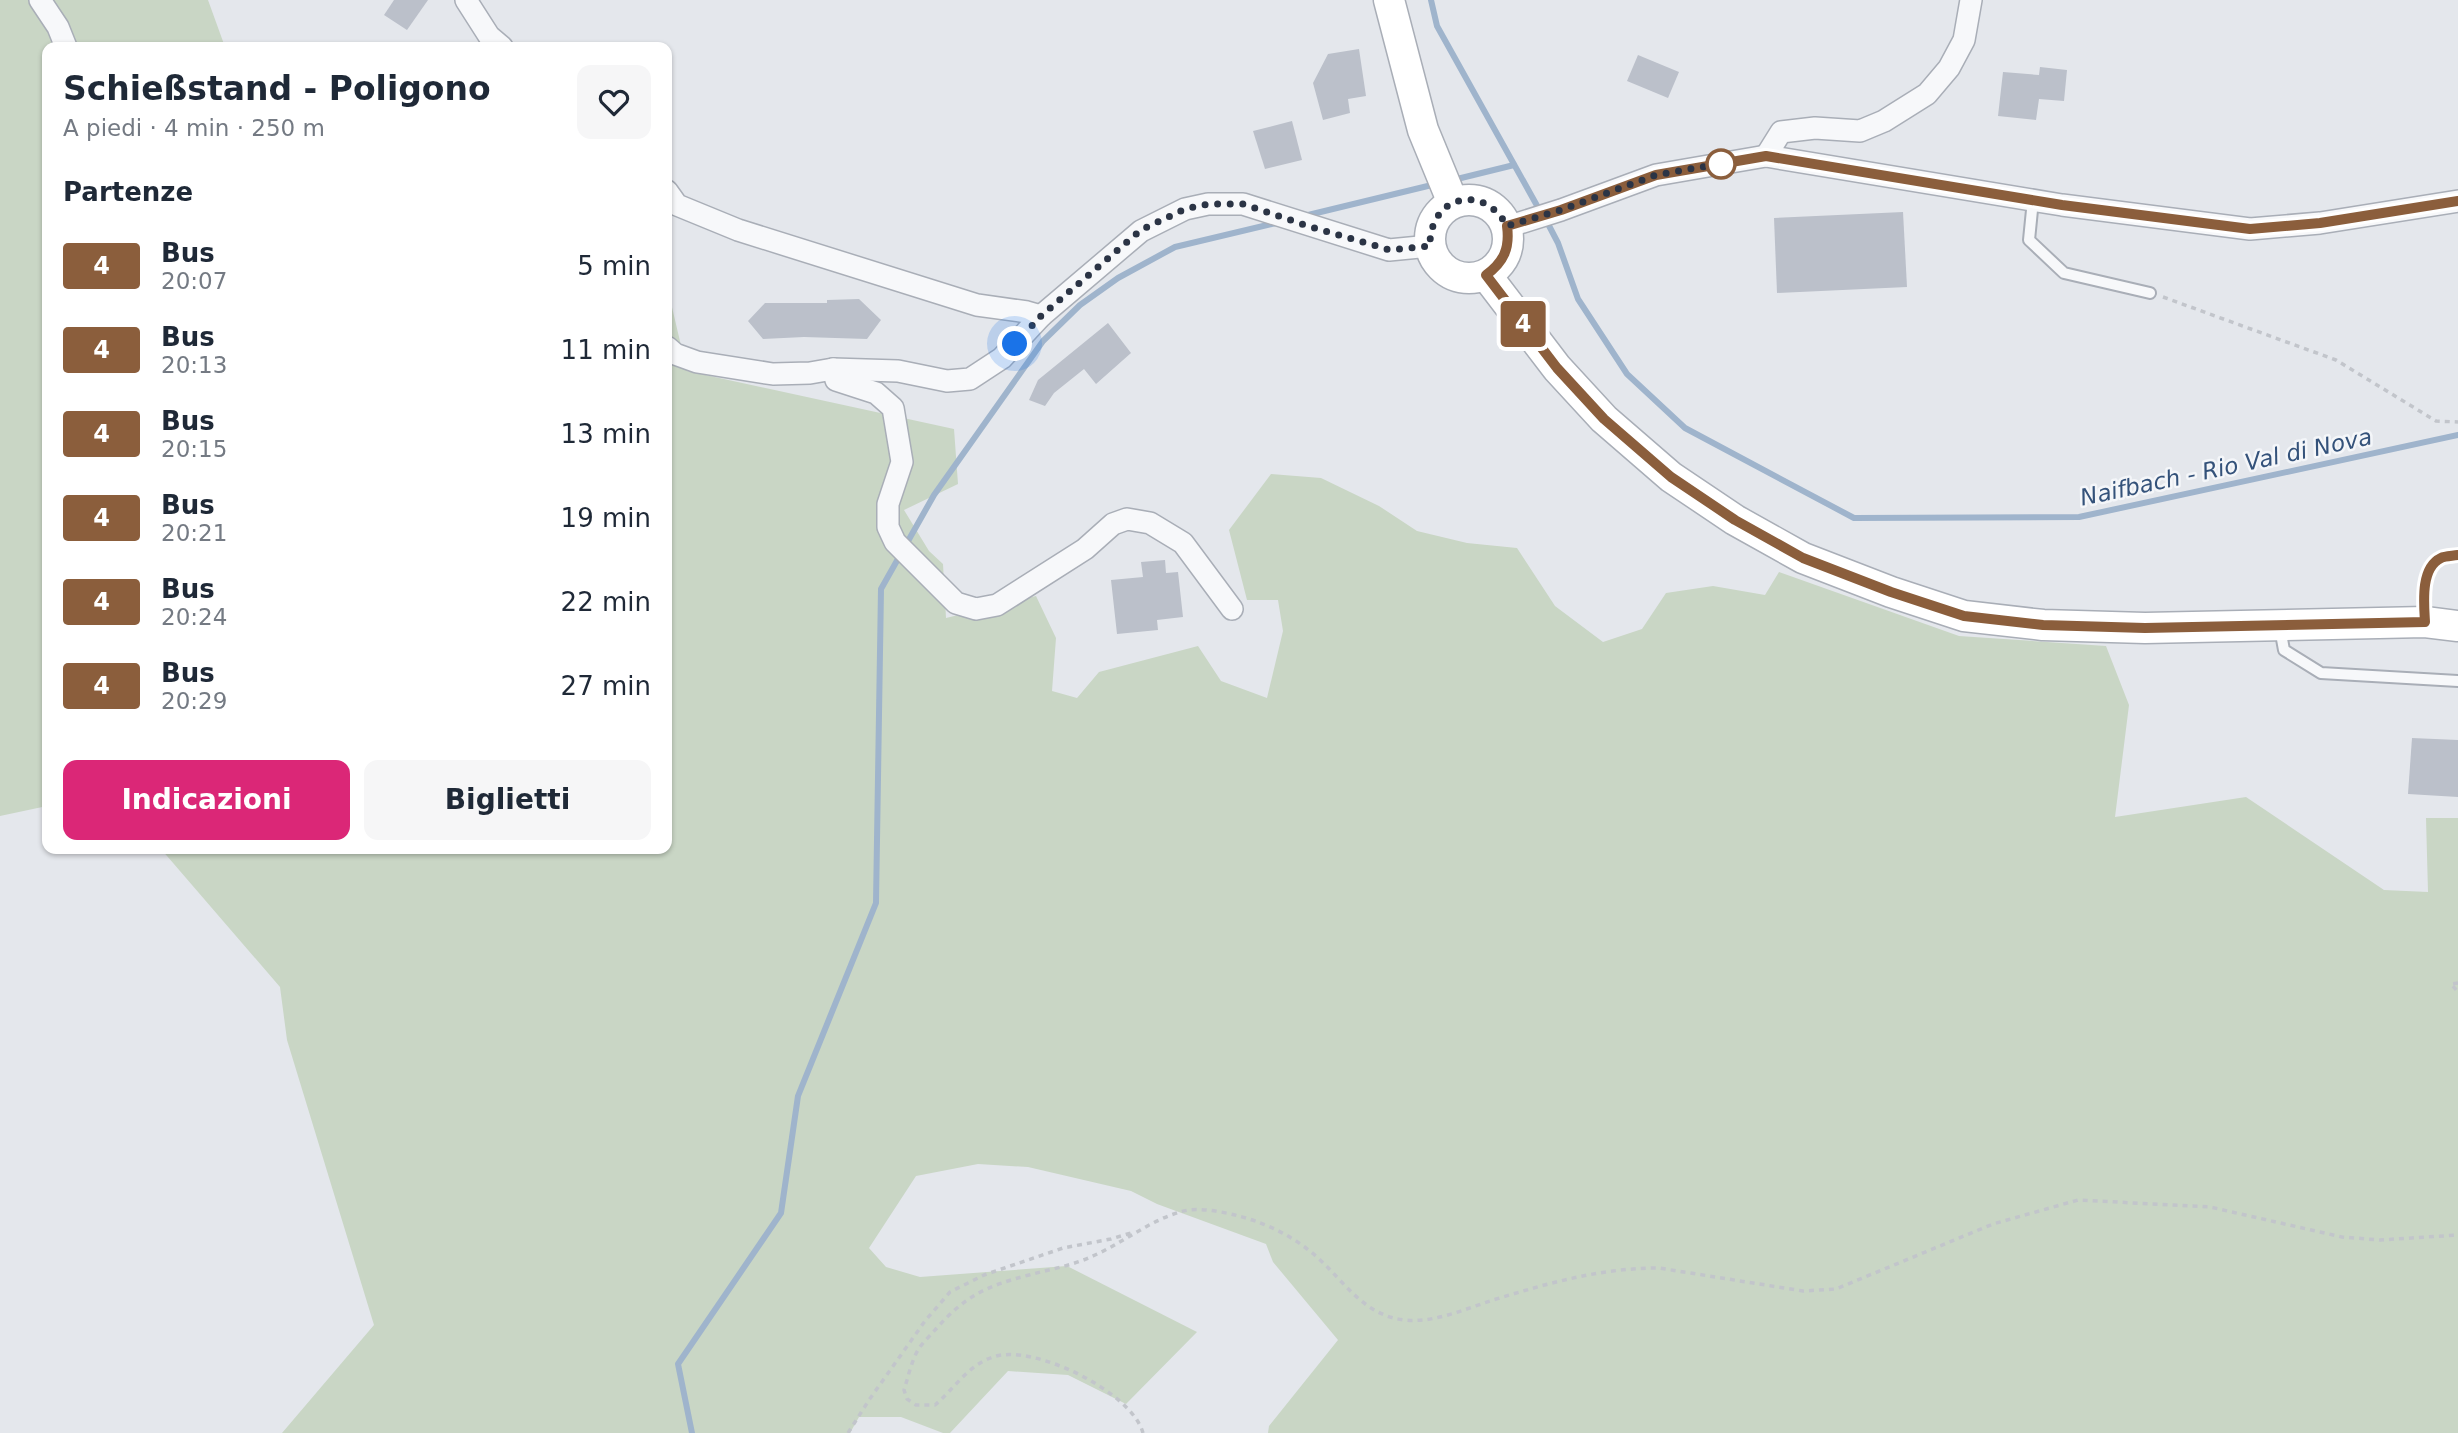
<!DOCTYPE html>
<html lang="it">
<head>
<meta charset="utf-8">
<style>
  :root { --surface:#fff; --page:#f6f6f7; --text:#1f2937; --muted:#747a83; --accent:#db2777 }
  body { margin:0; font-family:"DejaVu Sans",sans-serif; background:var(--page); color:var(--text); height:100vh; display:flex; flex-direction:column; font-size:26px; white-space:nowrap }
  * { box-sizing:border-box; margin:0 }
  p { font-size:23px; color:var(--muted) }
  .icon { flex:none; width:38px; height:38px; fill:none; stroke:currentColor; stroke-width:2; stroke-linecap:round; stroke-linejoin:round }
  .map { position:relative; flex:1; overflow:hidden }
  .side { position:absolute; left:42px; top:42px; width:630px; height:812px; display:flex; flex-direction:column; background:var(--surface); border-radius:14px; box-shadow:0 2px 5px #0004 }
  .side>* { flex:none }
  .badge { padding:0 14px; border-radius:5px; font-size:24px; line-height:46px }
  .you { position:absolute; width:35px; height:35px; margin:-18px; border:5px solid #fff; border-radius:50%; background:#1a73e8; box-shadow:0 0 0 10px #1a73e833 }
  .map>.badge { position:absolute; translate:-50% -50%; box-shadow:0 0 0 4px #fff }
  h2 { padding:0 21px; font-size:26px; line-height:63px }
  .round { display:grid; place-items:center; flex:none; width:74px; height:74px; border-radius:14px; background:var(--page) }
  .head { display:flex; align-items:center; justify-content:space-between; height:119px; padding:0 21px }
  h1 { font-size:33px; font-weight:700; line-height:52px }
  .primary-button { display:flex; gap:14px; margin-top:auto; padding:14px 21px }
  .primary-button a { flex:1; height:80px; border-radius:14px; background:var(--accent); color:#fff; font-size:28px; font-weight:700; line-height:80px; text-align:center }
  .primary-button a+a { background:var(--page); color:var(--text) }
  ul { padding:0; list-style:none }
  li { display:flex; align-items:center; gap:21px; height:84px; padding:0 21px }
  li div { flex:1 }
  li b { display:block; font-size:26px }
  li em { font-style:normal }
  li .badge { min-width:77px; font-weight:700; text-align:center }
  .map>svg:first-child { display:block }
  .green { fill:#c9d6c5 }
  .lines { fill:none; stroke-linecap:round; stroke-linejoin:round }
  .stream { stroke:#9fb4cc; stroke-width:6 }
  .building { fill:#bbc0ca }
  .service-casing { stroke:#a9aeb7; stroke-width:14 }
  .minor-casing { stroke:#a9aeb7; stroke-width:24 }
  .secondary-casing { stroke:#a9aeb7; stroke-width:33 }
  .path { stroke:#c2c5cb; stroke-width:3.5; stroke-dasharray:5 5; stroke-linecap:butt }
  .service { stroke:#f7f8fa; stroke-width:10 }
  .minor { stroke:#f7f8fa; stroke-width:21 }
  .secondary { stroke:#fff; stroke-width:30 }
  .line-casing { stroke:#fff; stroke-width:16 }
  .line { stroke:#8b5e3c; stroke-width:10 }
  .walk { stroke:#2b3445; stroke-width:7; stroke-dasharray:0 12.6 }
  .stop-dot { fill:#fff; stroke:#8b5e3c; stroke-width:3.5 }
  .labels { text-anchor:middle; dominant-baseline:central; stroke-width:5; stroke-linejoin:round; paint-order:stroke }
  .water-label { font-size:23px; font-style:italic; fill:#34527a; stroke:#f4f6f9 }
</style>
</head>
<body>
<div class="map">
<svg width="2458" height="1433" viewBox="0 0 2458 1433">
  <rect width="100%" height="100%" fill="#e4e7ec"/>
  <g class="green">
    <path d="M0,0H208L225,47H47V806L0,816Z"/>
    <path d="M667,286L687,371L954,429L958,484L904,510L929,551L943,564L946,618L1036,596L1056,638L1052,691L1077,698L1099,672L1198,646L1221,681L1267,698L1283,631L1278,600H1247L1229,530L1271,474L1321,478L1379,506L1417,531L1467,543L1517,548L1555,606L1603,642L1642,629L1666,593L1713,586L1765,595L1779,572L1959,636L2106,646L2129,705L2115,817L2246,797L2384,890L2428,892L2426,818H2458V1433H1268L1269,1426L1338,1340L1273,1262L1266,1244L1157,1204L1131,1191L1028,1167L978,1164L916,1176L869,1248L886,1267L920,1277L1067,1266L1197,1332L1126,1404L1068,1375L1008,1371L950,1433H943L901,1417H859L850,1433H282L374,1325L287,1040L280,987L161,849H667Z"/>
  </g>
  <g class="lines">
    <g class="stream">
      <path d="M1431,0L1437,26L1540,211"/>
      <path d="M1453,180L1514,165"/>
      <path d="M1304,216L1436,184"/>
      <path d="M1546,220L1558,243L1578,299L1627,374L1685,428L1854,518L2079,517L2458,435"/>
      <path d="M692,1433L678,1364L781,1213L798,1096L876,903L881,589L934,495L1043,341L1080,305L1118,278L1175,247L1280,222"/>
    </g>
  </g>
  <g class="building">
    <path d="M394,0H428L407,30L384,15Z"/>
    <path d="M1359,49L1366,96L1348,99L1350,113L1323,120L1313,83L1328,54Z"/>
    <path d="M1638,55L1679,72L1668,98L1627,81Z"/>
    <path d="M2040,67L2067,70L2064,101L2039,99L2036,120L1998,116L2003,72L2039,75Z"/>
    <path d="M1292,121L1302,160L1265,169L1253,131Z"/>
    <path d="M1903,212L1907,287L1777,293L1774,218Z"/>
    <path d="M859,299L881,320L867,339L804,337L763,339L748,321L765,303H827V300Z"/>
    <path d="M1108,323L1131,353L1096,384L1084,369L1054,393L1045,406L1029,400L1038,380Z"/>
    <path d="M1165,560L1166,573L1178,572L1183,617L1157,620L1158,630L1117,634L1111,580L1143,577L1141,562Z"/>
    <path d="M2412,738L2458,740V797L2408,794Z"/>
  </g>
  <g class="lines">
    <defs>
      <g id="service">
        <path d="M2033,200L2029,240L2064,273L2150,293"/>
        <path d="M2425,620C2424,602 2421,567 2441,558C2446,556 2453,556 2458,555"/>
        <path d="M2280,628L2284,650L2321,673L2458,681"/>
      </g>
      <g id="minor">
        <path d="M40,0L58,27L66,47"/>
        <path d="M466,0L489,36L502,47"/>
        <path d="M1766,156L1781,132L1815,128L1860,131L1884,121L1927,94L1949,68L1964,40L1971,0"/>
        <path d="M667,191L677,205L738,230L977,305L1027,312L1041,316"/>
        <path d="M1507,227L1561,210L1656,175L1766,156L2062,205L2250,229L2320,223L2458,201"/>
        <path d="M667,347L675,354L697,362L773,374L810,373L833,369L898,371L947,381L970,379L1002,358L1041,316L1141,231L1185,209L1208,204H1243L1389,250L1430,246"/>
        <path d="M833,369L836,380L876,393L893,408L902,462L888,504V527L895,542L956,603L976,609L997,605L1085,549L1113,524L1127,519L1150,523L1183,543L1232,609"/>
      </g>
      <g id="secondary">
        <path d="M1389,0L1423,130L1453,203"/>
        <circle cx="1469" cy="239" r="39"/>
        <path d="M1486,275L1557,368L1604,419L1671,477L1735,520L1803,558L1891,592L1964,616L2043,625L2145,628L2425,622L2458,626"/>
      </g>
    </defs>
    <use href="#service" class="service-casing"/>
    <use href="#minor" class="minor-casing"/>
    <use href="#secondary" class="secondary-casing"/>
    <g class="path">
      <path d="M2163,297L2336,360L2436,421L2458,422"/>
      <path d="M2458,983L2451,984L2458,992"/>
      <path d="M848,1433L869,1400L925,1321L950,1292L984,1275L1063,1248L1111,1239L1134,1232"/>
      <path d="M1143,1433C1132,1392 1033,1343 993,1357C968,1365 954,1389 935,1405H916L907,1399L904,1390C908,1378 911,1362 918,1350C922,1343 930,1336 935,1330C965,1296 986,1286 1029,1275C1051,1269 1075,1265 1095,1255C1124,1242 1149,1221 1180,1212C1200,1205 1239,1215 1258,1222C1280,1230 1300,1242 1317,1257C1345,1282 1364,1316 1405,1320C1435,1323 1465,1309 1493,1300C1549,1283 1600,1268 1659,1268L1803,1291L1836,1289L1993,1224L2078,1200L2210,1207L2342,1237L2380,1240L2458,1235"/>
    </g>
    <use href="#service" class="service"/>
    <use href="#minor" class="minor"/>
    <use href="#secondary" class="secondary"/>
  </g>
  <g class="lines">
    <defs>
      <path id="line" d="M2458,201L2320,223L2250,229L2062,205L1766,156L1656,175L1561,210L1507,226C1510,248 1504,262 1486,275L1557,368L1604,419L1671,477L1735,520L1803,558L1891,592L1964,616L2043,625L2145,628L2425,622C2424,604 2420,568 2441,558C2445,556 2453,556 2458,555"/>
    </defs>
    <use href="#line" class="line-casing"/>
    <use href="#line" class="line"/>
    <path class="walk" d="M1015,344L1041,316L1141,230L1185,209L1208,204H1243L1308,226L1390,250L1430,246C1429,196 1483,182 1507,226L1561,210L1656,175L1724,163L1721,164"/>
  </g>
  <circle class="stop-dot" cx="1721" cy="164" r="14"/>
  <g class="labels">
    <g class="water-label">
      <text transform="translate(2226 467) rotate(-12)">Naifbach - Rio Val di Nova</text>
    </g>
  </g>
</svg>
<div class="you" style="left:1015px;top:344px"></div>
<b class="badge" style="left:1523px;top:324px;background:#8b5e3c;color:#fff">4</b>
<section class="side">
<div class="head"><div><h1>Schießstand - Poligono</h1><p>A piedi · 4 min · 250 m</p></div><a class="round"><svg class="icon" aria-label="heart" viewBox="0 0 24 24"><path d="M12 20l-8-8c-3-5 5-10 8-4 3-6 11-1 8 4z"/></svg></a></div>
<h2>Partenze</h2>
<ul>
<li><span class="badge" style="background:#8b5e3c;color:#fff">4</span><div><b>Bus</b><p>20:07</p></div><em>5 min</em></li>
<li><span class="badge" style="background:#8b5e3c;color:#fff">4</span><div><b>Bus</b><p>20:13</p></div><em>11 min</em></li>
<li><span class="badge" style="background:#8b5e3c;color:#fff">4</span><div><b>Bus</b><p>20:15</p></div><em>13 min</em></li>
<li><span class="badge" style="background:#8b5e3c;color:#fff">4</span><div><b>Bus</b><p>20:21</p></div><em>19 min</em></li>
<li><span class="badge" style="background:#8b5e3c;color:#fff">4</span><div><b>Bus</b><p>20:24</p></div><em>22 min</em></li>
<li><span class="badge" style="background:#8b5e3c;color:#fff">4</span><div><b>Bus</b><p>20:29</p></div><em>27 min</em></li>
</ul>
<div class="primary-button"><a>Indicazioni</a><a>Biglietti</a></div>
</section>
</div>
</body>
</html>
